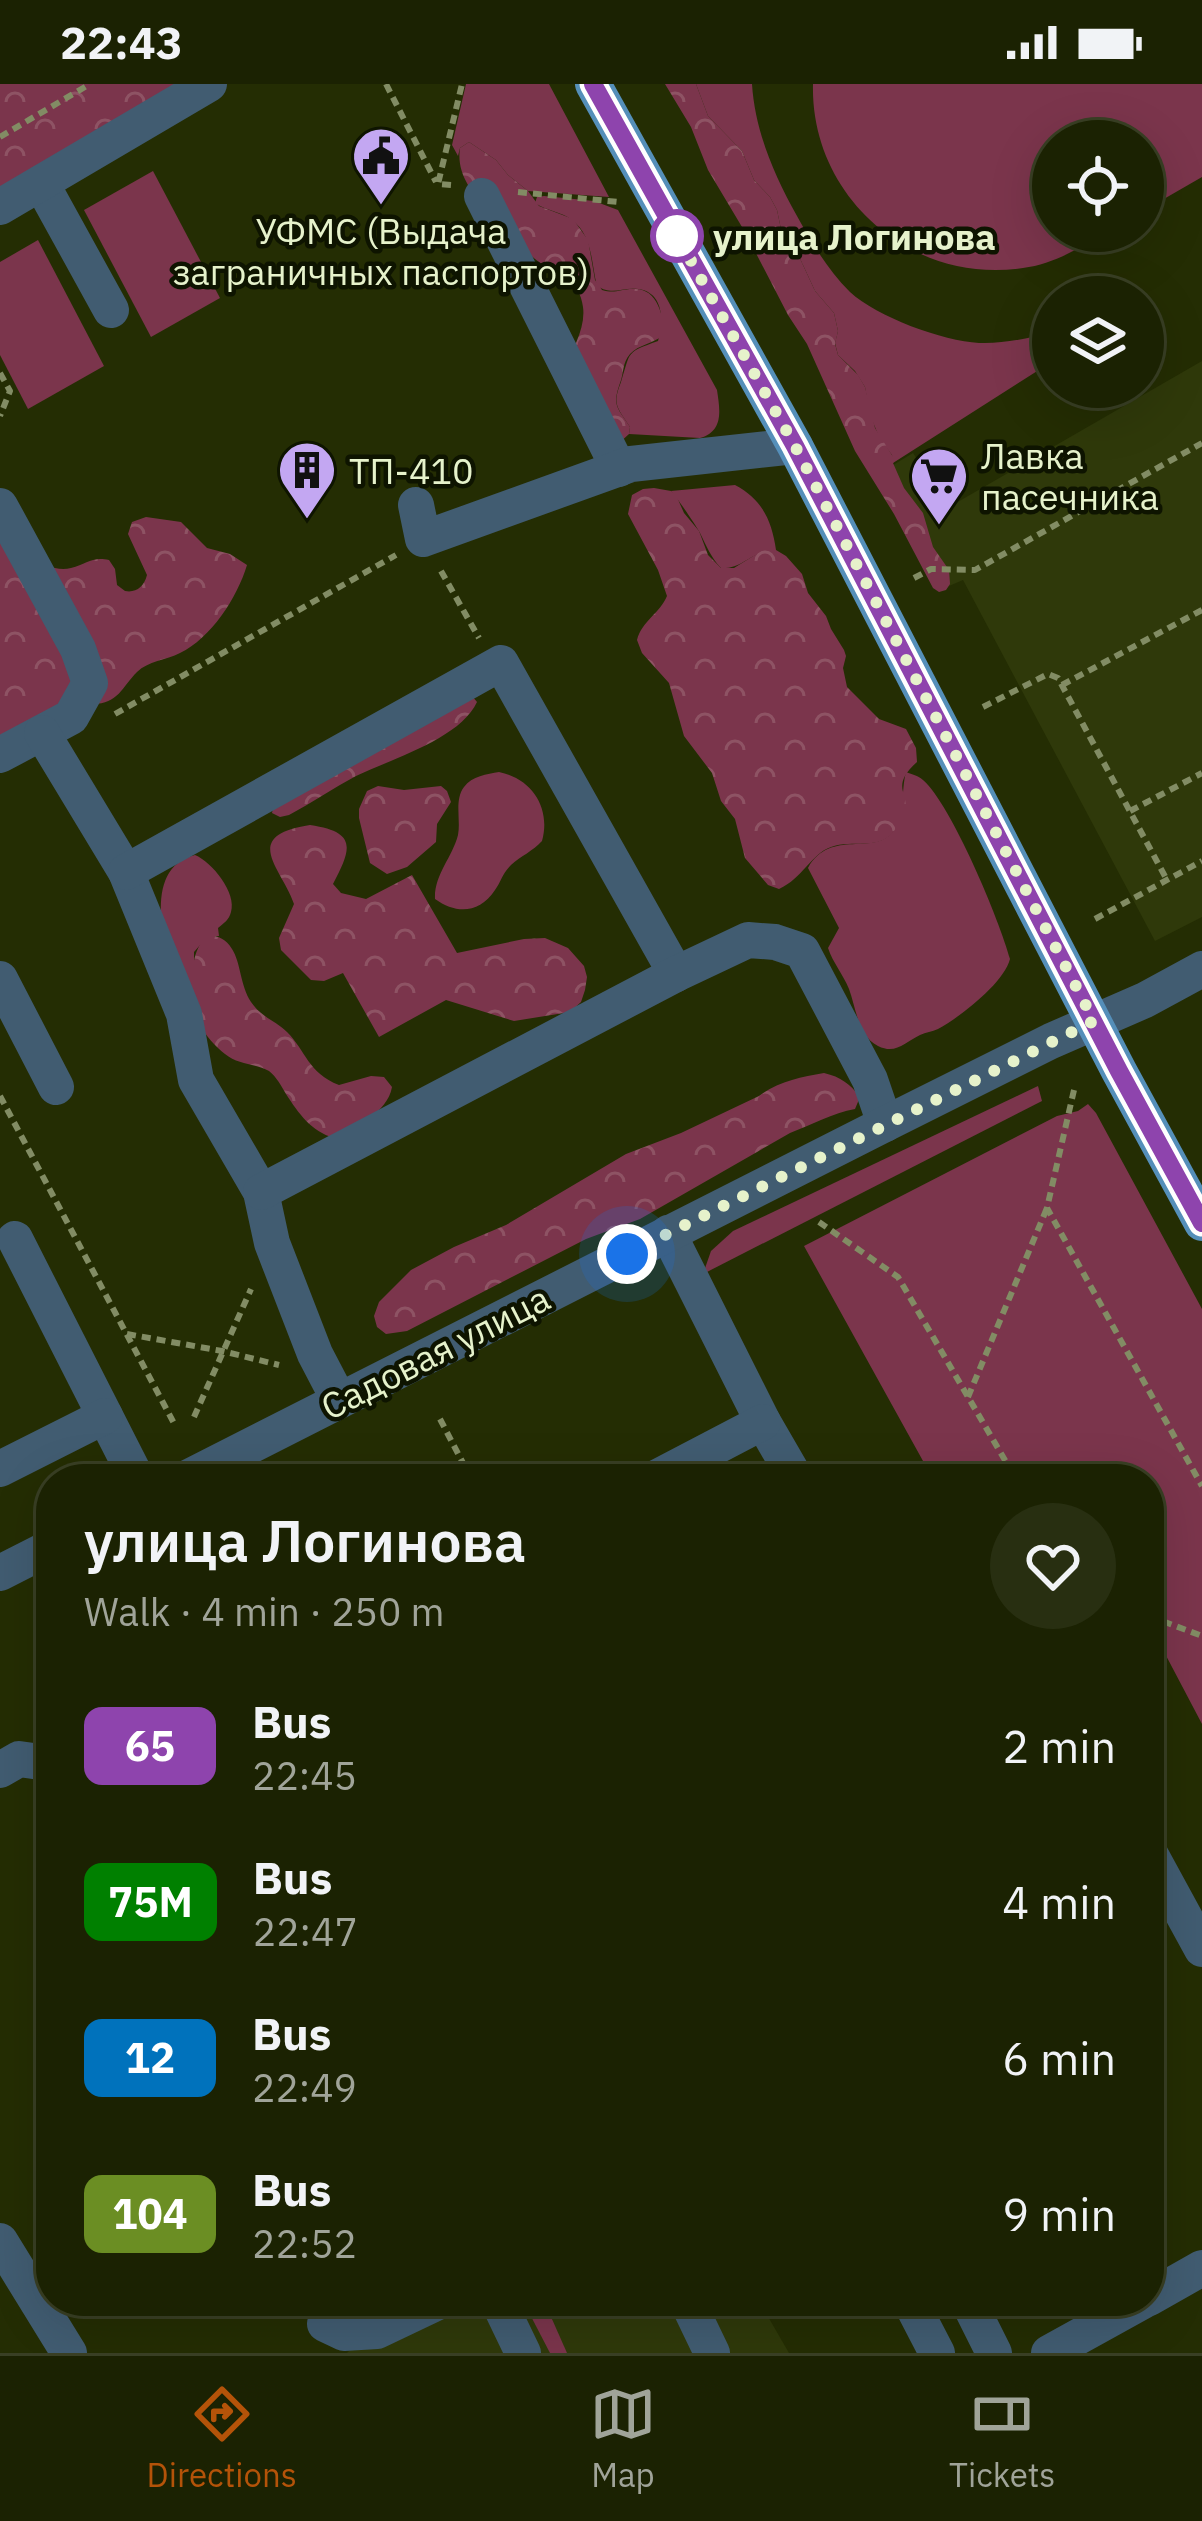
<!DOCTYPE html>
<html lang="en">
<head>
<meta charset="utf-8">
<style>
  :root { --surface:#1b2202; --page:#282f11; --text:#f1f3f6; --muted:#a0a499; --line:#393f24; --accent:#b45309 }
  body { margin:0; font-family:"IBM Plex Sans",sans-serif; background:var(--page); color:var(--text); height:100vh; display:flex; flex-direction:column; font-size:45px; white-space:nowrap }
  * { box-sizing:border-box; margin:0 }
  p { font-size:39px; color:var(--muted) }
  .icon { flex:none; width:66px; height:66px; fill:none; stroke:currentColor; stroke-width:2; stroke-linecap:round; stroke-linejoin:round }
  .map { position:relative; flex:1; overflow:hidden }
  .panel { position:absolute; left:36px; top:1380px; width:1128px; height:852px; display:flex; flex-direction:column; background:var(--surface); border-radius:48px; box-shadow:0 12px 48px #0002,0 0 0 3px var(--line) }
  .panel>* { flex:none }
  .badge { padding:0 24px; border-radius:18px; font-size:42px; line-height:78px }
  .buttons { position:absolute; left:1032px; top:36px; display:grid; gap:24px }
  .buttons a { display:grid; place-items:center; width:132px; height:132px; border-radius:50%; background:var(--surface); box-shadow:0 12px 48px #0002,0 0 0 3px var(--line); font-size:60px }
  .you { position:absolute; width:60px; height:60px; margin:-30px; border:9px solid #fff; border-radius:50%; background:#1a73e8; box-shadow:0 0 0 18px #1a73e833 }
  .map>.badge { position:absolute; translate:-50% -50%; box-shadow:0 0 0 6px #fff }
  .round { display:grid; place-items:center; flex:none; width:126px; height:126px; border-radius:63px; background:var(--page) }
  .summary { display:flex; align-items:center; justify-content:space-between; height:204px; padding:0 48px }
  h1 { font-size:57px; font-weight:600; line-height:90px }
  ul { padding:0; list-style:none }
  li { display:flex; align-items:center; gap:36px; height:156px; padding:0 48px }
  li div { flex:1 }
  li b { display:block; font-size:45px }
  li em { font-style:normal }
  li .badge { min-width:132px; font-weight:700; text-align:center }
  .status { display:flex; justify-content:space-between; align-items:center; height:84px; padding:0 60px; background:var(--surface); direction:ltr }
  .status svg { height:33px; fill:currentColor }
  .menu { display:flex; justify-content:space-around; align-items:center; height:168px; border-top:3px solid var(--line); background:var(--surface); font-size:33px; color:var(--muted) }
  .menu a { display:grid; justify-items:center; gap:6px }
  .menu .current { color:var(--accent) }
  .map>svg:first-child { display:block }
  .built { fill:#2f390a }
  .grass { fill:#7b354c }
  .forest { fill:url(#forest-crowns) }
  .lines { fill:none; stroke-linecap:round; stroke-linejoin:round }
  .path { stroke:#828c64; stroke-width:6; stroke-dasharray:9 6; stroke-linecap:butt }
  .minor { stroke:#415c71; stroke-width:36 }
  .major { stroke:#558fb9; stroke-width:36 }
  .line-casing { stroke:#fff; stroke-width:27 }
  .line { stroke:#8e44ad; stroke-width:18 }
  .walk { stroke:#e6f2cb; stroke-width:12; stroke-dasharray:0 21.6 }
  .stop-dot { fill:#fff; stroke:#8e44ad; stroke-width:6 }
  .labels { text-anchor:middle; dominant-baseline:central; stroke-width:9; stroke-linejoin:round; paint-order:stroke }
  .poi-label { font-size:36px; fill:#e6f2cb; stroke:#0e1400; text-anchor:start }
  .stop-label { font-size:36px; font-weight:bold; fill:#e6f2cb; stroke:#0e1400; text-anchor:start }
  .street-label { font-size:36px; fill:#e6f2cb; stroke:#0e1400 }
</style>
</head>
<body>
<div class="status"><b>22:43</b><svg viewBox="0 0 49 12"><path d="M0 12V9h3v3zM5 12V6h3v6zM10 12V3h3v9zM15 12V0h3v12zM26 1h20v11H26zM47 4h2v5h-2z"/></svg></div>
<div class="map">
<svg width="1202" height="2269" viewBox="0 0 1202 2269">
  <defs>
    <pattern id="forest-crowns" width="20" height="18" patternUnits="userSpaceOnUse" patternTransform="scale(3)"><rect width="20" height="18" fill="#7b354c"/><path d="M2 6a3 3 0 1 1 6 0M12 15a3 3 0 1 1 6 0" fill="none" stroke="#8e5364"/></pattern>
  </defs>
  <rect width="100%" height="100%" fill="#242d03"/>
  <g class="built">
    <path d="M1202,277V833L1155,857L963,496L942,505L880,389L913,369L949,423Z"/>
    <path d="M328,2217H759L789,2269H347L351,2265Z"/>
  </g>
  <g class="grass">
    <path d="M466,0H549L609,113L528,107L508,91L496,76L469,58L460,64L458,72L452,61Z"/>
    <path d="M696,0H752C755,47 774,91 797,132C812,159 827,185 850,208C877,233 943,257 979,259C1004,260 1029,254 1053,248V277L893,379L892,371L880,355L870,331L865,303L855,287L838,271L835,259L838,247L834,229L815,207L797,168L782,150L777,126L770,113L754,96L742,67L708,32Z"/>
    <path d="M813,0H1202V93L1143,127V57H1053V147H1108C1081,163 1055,180 1023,184C912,201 810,113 813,0Z"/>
    <path d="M153,87L220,214L151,253L84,126Z"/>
    <path d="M544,112L594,117L618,126L717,306C720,326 724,347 700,354L629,350L630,343C617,323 612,321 621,298C631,267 625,269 658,257C664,238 664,208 638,205C621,203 613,212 597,202C591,179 593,152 572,136C562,128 547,127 535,119L537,113Z"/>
    <path d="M38,156L104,282L28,325L0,271V178Z"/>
    <path d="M735,401C762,415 772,437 776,466C751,466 744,485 721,484C710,472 707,463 700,449C695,440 678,415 671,407Z"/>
    <path d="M499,688C533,695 551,725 542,757C533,767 521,772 511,781C502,790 501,798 495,806C479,830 456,830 435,815C434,791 452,774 458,751C461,736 454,716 464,703C472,692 487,690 499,688Z"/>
    <path d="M906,688C913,691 917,691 923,696C951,720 1000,837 1010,875C1004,899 960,933 938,945C932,948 926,948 920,951C905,958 896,971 878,962C858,952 856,924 849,905C843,890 833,879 828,864L839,844L808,784C831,743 875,774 894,746C905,731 901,706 906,688Z"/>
    <path d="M195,771C212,778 237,809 231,828C229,836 224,839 218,844L219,852H208L194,868V918L161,829C160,802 167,778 195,771Z"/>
    <path d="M1038,1002L1042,1017L703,1190L711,1167L733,1147Z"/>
    <path d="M1088,1020L1096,1029L1202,1225V1640L1152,1545H1149V1395H933L804,1162L1057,1032L1078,1027Z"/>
    <path d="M523,2217H544L567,2269H550Z"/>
  </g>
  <g class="forest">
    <path d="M0,0H187L0,108Z"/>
    <path d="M665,0H696L708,32L742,67L754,96L770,113L777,126L782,150L797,168L815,207L834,229L838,247L835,260L838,271L858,291L865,303L875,344L895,376L893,379L904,404L923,429L933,463L949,486L950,500L946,506L939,508L933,504L894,430L855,367L807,260L788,231L745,148L708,86L691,43Z"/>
    <path d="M469,58L496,76L508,91L528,107L539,122L573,135L588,156L595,196L602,206C615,210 620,205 633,205C657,203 664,232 664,251C654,259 638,261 630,270C622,279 624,289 620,299C612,322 617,323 630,343L629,350L618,360L564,286C572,266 586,244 583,223C580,196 558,190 539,178C525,169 475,115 468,101C461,89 458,77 460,64Z"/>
    <path d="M654,404L671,407L676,411L684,429L699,447L708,471L721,484H734L763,466H776L786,472L802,490L808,509L826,532L831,545L844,566L846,572L843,584L847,603L879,635L906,645L916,664L917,678C888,704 912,710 904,730C902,736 898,741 894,747C880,767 852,755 831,763C811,770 803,794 779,805L768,801L745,774L735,735L721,717L712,689L684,652L669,599L642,569L637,556C642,537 660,529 667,512L658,486L628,430L632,411L643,405Z"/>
    <path d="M146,433L181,438L207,464L230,470L247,481C237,514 211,554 180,569C166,576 148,577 137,588C122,603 118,620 93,620L0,664V449C19,462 47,491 71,484C87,480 92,472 109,476L115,485L117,501L125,507C136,509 144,503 147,491L128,450L132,438Z"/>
    <path d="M472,612L477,618C460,655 391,675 356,692C333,704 312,719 289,731L280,733L272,729L274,720Z"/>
    <path d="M378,702L404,706L441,702L447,707L451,718L437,740L436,758L407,783L387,790L370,779L359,734V725L367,707Z"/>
    <path d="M310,741C357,748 352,764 333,800L341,809L366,815L412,791L457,869L524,855L545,854L568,864L584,882L587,893L585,906L581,918L570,928L514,937L446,916L379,953L343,889L324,897L311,896L281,866L279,854L294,820C281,783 240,752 310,741Z"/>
    <path d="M208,851C219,852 226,855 232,865C241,879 240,901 251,918C262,934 275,936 287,948C306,967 308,989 339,1001L371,992L384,993L392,1003C387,1030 356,1041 334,1054C311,1047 299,1030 286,1010C282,1003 276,992 269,987C255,979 238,981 225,970C216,963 205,951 200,941C189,917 187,867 208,851Z"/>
    <path d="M824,989C841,993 850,1000 860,1013L855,1025C833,1029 811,1041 790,1049L640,1135L586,1155L407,1247L386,1250L377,1243L374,1232L379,1218L411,1186L454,1163L506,1141L626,1070L681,1049L759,1012C779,997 801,993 824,989Z"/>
  </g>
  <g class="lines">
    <g class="path">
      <path d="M386,0L436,98"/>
      <path d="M0,53L90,0"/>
      <path d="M451,101L438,100L462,0"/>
      <path d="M518,108L618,118"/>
      <path d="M0,289L10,307L0,332"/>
      <path d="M441,487L479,554"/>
      <path d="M914,494L931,485L975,486L1202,359"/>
      <path d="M1062,601L1202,526"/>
      <path d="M983,623L1048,590L1058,594L1167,796"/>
      <path d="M115,630L396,471"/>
      <path d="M1130,727L1202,689"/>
      <path d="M1095,835L1202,777"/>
      <path d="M1074,1006L1047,1124L1202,1402"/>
      <path d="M0,1012L176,1343"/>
      <path d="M819,1138L898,1193L1016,1395"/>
      <path d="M127,1250L222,1267L279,1281"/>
      <path d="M968,1313L1047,1124"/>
      <path d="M194,1333L251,1205"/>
      <path d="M440,1335L464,1381"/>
      <path d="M1149,1532L1202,1552"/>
    </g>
    <g class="minor">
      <path d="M41,99L111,226"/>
      <path d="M482,112L619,385"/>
      <path d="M0,123L209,0"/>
      <path d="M416,421L423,455L631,380L795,362"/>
      <path d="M0,422L78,565L90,599L71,633L0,671"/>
      <path d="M42,649L126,788L184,930L196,996L261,1108L272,1159L315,1270L339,1316"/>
      <path d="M126,788L501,579L676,890"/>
      <path d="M0,895L56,1003"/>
      <path d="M261,1108L676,890L748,856L775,858L802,867L870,996L885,1040"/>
      <path d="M668,1149L763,1338L796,1395"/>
      <path d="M15,1155L137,1395"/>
      <path d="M0,1385L105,1332"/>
      <path d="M185,1395L885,1040L1051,957L1145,916L1202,885"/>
      <path d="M654,1395L763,1338"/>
      <path d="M0,1489L51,1463"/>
      <path d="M0,1686L19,1675L48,1679L51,1684"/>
      <path d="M1149,1768L1202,1865"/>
      <path d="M0,2157L69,2269"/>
      <path d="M1149,2214L1202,2184"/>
      <path d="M498,2217L523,2269"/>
      <path d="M687,2217L712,2269"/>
      <path d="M910,2217L937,2269"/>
      <path d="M968,2217L994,2269"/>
      <path d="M325,2240L344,2249L377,2247L440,2217"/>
      <path d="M1049,2269L1143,2217"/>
    </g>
    <path class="major" d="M593,0L795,362L1119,987L1202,1139"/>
  </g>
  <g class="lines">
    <defs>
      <path id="line" d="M593,0L795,362L1119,987L1202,1139"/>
    </defs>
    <use href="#line" class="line-casing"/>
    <use href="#line" class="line"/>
    <path class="walk" d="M627,1170L1094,937L795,362L677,152"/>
  </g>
  <defs>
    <symbol id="civic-pin" viewBox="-11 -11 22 30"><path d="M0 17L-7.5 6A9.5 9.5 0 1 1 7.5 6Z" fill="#c3a7f2" stroke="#0e1400"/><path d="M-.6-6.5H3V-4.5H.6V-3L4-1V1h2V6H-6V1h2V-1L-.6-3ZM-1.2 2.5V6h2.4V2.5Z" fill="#111"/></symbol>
    <symbol id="building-pin" viewBox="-11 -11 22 30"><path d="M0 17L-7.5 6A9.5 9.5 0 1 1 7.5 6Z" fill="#c3a7f2" stroke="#0e1400"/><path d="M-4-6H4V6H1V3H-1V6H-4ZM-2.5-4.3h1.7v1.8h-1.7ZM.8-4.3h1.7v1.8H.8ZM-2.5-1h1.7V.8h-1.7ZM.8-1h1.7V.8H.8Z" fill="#111"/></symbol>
    <symbol id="supermarket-pin" viewBox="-11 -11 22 30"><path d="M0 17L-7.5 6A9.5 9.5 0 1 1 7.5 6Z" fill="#c3a7f2" stroke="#0e1400"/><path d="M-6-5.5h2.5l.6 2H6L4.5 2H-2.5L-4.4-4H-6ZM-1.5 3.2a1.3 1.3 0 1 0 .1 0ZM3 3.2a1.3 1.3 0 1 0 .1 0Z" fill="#111"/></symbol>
  </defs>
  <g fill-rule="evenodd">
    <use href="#civic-pin" x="348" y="39" width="66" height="90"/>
    <use href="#building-pin" x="274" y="353" width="66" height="90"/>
    <use href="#supermarket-pin" x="906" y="359" width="66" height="90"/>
  </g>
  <circle class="stop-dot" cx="677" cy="152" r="24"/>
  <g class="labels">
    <g class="poi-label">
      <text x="381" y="146" text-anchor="middle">УФМС (Выдача<tspan x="381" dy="41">заграничных паспортов)</tspan></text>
      <text x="981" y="371">Лавка<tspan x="981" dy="41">пасечника</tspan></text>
      <text x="349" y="386">ТП-410</text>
    </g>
    <g class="stop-label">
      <text x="713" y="152">улица Логинова</text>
    </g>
    <g class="street-label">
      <text transform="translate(435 1268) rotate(-27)">Садовая улица</text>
    </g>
  </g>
</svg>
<div class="buttons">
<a><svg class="icon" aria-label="locate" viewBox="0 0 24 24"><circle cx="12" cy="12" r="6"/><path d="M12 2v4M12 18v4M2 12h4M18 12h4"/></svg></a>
<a><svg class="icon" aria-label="layers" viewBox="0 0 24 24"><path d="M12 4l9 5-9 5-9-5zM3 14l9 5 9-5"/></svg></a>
</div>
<div class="you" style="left:627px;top:1170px"></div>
<section class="panel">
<div class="summary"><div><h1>улица Логинова</h1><p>Walk · 4 min · 250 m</p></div><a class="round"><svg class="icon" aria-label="heart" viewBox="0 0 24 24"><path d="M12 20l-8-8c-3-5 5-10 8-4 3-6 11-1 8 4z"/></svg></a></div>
<ul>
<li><span class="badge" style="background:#8e44ad;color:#fff">65</span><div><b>Bus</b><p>22:45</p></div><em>2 min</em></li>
<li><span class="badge" style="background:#008000;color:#fff">75М</span><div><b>Bus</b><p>22:47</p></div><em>4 min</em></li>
<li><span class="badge" style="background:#0072bc;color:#fff">12</span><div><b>Bus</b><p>22:49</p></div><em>6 min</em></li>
<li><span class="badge" style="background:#6b8e23;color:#fff">104</span><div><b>Bus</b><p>22:52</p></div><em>9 min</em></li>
</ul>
</section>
</div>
<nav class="menu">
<a class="current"><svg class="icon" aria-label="directions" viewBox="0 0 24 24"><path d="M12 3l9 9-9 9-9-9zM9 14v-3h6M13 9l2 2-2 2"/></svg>Directions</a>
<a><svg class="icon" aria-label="map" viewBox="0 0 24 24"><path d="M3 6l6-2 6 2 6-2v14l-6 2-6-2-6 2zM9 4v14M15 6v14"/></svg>Map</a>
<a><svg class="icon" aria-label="tickets" viewBox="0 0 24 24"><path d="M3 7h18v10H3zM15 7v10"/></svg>Tickets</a>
</nav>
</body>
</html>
